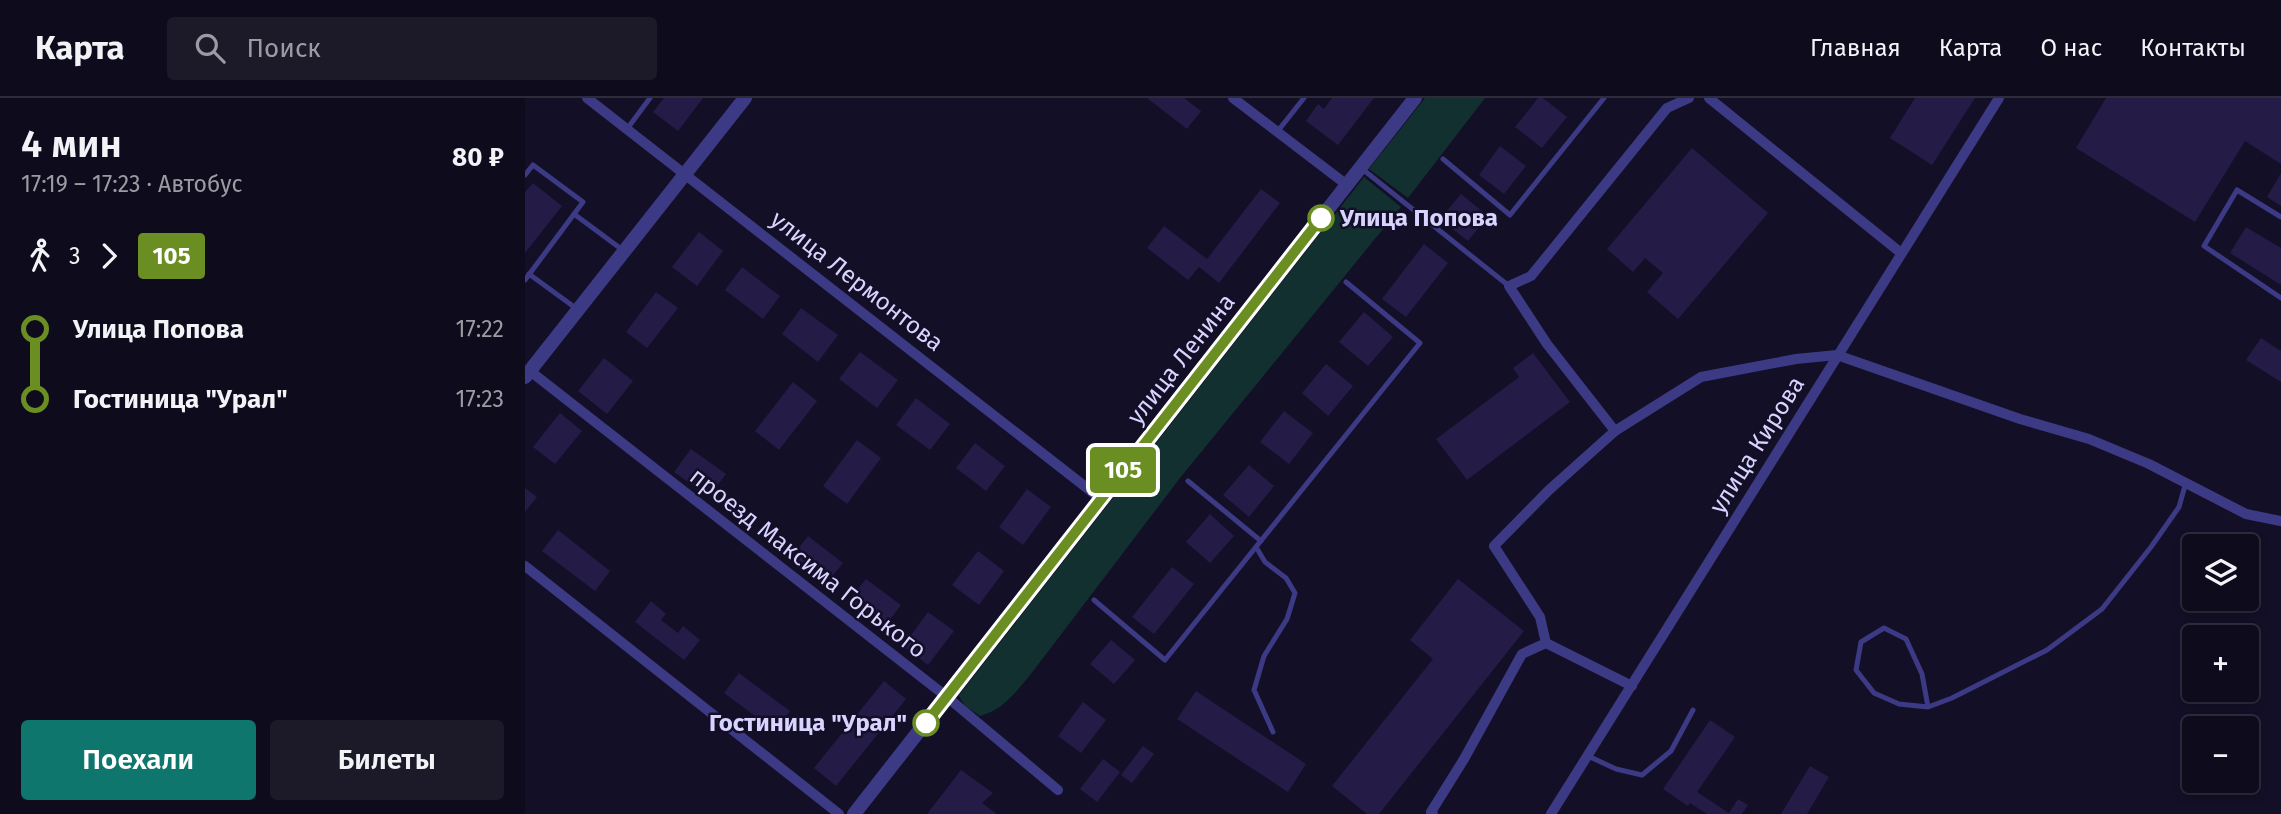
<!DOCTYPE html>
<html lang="ru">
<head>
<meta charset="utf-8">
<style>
  :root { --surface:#0e0b1c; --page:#1c1929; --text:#f1f3f6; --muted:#9b9ba3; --line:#2e2b3b; --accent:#0f766e }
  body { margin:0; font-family:"Fira Sans",sans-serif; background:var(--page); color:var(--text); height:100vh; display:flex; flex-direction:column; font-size:26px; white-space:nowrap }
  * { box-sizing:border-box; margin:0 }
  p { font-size:23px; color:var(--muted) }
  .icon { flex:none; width:38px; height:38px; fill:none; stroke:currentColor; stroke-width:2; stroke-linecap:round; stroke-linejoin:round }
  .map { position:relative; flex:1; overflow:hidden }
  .details { display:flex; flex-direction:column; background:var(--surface); width:525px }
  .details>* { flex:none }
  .badge { padding:0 14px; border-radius:5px; font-size:24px; line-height:46px }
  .buttons { position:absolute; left:1657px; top:436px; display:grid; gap:14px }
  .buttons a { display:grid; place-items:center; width:77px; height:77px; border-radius:7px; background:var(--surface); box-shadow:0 4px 10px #0003,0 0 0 2px var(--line); font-size:35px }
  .map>.badge { position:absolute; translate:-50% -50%; box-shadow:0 0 0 4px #fff }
  .legs { display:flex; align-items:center; gap:10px; height:77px; padding:0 21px; font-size:23px }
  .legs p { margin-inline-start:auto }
  .summary { display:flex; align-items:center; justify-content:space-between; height:119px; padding:0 21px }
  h1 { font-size:38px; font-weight:600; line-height:52px }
  .action { display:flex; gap:14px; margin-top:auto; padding:14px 21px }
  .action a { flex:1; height:80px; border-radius:7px; background:var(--accent); color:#fff; font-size:28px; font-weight:600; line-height:80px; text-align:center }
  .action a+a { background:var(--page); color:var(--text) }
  ul { padding:0 21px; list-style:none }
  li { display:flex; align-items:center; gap:24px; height:70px; font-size:26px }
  li i { display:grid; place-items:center; width:10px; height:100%; margin:0 9px; background:currentColor }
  li i::after { content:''; width:18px; height:18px; margin:-9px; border:5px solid; border-radius:50%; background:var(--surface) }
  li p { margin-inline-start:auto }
  li:first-child i { background:linear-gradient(#0000 50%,currentColor 0) }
  li:last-child i { background:linear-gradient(currentColor 50%,#0000 0) }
  header { display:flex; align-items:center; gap:42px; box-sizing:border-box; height:98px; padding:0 35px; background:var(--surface); border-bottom:2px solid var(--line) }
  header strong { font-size:33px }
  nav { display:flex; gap:38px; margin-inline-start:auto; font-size:24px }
  .search { width:490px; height:63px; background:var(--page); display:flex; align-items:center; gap:18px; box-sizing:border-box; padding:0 24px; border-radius:7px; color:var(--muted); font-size:26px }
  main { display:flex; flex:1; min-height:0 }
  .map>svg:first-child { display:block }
  .green { fill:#12302f }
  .building { fill:#241b47 }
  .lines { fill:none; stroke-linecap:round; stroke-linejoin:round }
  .service { stroke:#3d3a85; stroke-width:5 }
  .minor { stroke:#3d3a85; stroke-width:10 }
  .tertiary { stroke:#3d3a85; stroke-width:14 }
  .line-1-casing { stroke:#fff; stroke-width:16 }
  .line-1 { stroke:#6b8e23; stroke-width:10 }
  .stop-1-dot { fill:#fff; stroke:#6b8e23; stroke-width:3.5 }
  .labels { text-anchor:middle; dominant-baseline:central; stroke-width:5; stroke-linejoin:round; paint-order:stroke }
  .stop-label { font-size:24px; font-weight:bold; fill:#d9d4ff; stroke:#130f26; text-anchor:start }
  .street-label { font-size:24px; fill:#d9d4ff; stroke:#130f26 }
</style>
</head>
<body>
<header>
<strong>Карта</strong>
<div class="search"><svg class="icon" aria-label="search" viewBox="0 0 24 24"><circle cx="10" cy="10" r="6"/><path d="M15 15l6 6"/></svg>Поиск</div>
<nav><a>Главная</a><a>Карта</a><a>О нас</a><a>Контакты</a></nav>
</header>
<main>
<section class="details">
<div class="summary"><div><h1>4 мин</h1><p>17:19 – 17:23 · Автобус</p></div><b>80 ₽</b></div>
<div class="legs"><svg class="icon" aria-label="walk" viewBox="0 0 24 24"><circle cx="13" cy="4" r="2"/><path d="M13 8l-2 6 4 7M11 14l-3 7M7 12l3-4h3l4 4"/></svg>3<svg class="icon" aria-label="forward" viewBox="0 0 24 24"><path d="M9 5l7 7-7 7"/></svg><b class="badge" style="background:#6b8e23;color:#fff">105</b></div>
<ul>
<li><i style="color:#6b8e23"></i><b>Улица Попова</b><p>17:22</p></li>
<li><i style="color:#6b8e23"></i><b>Гостиница &quot;Урал&quot;</b><p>17:23</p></li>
</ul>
<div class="action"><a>Поехали</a><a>Билеты</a></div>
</section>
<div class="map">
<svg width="1756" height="716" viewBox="0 0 1756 716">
  <rect width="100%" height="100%" fill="#130f26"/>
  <g class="green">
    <path d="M900,0H960L883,100L844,71Z"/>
    <path d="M839,79L876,109L655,380L506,576C491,594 478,612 455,618C447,612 437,608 434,597Z"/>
  </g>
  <g class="building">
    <path d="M139,0H178L153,33L128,14Z"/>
    <path d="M622,0H659L676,13L662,31Z"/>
    <path d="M807,0H849L813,47L781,23L793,6L799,11Z"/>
    <path d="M1013,0H1018L1042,19L1017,50L990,29Z"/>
    <path d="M1390,0H1450L1407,67L1365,40Z"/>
    <path d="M1581,0H1756V66L1720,43L1670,124L1551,50Z"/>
    <path d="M975,48L1001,68L979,96L954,77Z"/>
    <path d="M1167,50L1243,115L1153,221L1122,194L1138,175L1120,160L1108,174L1082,151Z"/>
    <path d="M1756,75V108L1742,99Z"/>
    <path d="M8,85L37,108L0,155V94Z"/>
    <path d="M736,91L755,105L694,185L674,169L663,182L622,150L639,128L682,161Z"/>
    <path d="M936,96L963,118L943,143L915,121Z"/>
    <path d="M1721,129L1756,150V187L1705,155Z"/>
    <path d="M174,134L198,153L172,188L147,169Z"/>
    <path d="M899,146L923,165L881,219L857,201Z"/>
    <path d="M217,169L255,198L238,221L200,192Z"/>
    <path d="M131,194L153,210L122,250L101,234Z"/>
    <path d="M276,210L313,237L293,264L257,236Z"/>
    <path d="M839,214L868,239L843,268L814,244Z"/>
    <path d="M1736,240L1756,253V284L1721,262Z"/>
    <path d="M335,254L373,282L352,310L314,281Z"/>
    <path d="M1008,255L1045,304L942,382L911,341L994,279L988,270Z"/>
    <path d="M79,260L108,283L82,316L53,293Z"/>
    <path d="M801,266L828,288L803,318L777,295Z"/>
    <path d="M268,284L292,303L254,352L230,333Z"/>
    <path d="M391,300L425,326L405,352L371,327Z"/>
    <path d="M759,313L788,335L764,366L735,344Z"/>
    <path d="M35,315L57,333L30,366L8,349Z"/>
    <path d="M332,342L356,360L322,406L298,388Z"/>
    <path d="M450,345L480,368L461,393L431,370Z"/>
    <path d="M166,351L201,376L184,399L149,374Z"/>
    <path d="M724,367L749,388L724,419L698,397Z"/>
    <path d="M0,390L12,399L0,414Z"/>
    <path d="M502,391L526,409L498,447L474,429Z"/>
    <path d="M685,416L709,438L685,465L661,444Z"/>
    <path d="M33,432L85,473L70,493L17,453Z"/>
    <path d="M283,438L318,465L300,487L266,460Z"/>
    <path d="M453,453L479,473L454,507L427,487Z"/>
    <path d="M647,469L669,486L629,536L607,519Z"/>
    <path d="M341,481L376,507L357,532L322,505Z"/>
    <path d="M933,481L999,533L854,716H842L807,688L908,561L885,542Z"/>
    <path d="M126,503L141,516L136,522L153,535L158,528L175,542L159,562L110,524Z"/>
    <path d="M403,514L429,533L403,567L378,548Z"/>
    <path d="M586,542L610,562L589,586L565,566Z"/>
    <path d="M214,575L265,613L250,633L199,595Z"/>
    <path d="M359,583L381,601L311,688L289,670Z"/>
    <path d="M671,593L781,666L763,694L652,621Z"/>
    <path d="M558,604L581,622L556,655L533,638Z"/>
    <path d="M1185,622L1210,639L1172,694L1204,715L1213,701L1223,707L1217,716H1182L1165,705L1163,708L1138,691Z"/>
    <path d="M618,648L629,656L607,685L596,677Z"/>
    <path d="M578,661L595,674L572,704L555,691Z"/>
    <path d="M1285,668L1304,679L1282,716H1256Z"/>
    <path d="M436,672L468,695L457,705L472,716H402Z"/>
  </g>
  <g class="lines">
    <g class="service">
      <path d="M102,31L125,0"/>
      <path d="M752,34L779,0"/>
      <path d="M918,61L985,117L1079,0"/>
      <path d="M836,70L984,188"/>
      <path d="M0,77L8,67L58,104L0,182"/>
      <path d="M49,116L99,153"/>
      <path d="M1756,119L1712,92L1679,148L1756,200"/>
      <path d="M4,176L52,211"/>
      <path d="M663,383L736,443"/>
      <path d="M731,449L740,464L761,480L770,495L762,521L739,558L729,592L748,634"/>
      <path d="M569,502L640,562L895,245L821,184"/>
      <path d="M1403,609L1397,576L1381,541L1359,530L1336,544L1331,572L1349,595L1374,606L1403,609L1427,600L1522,552L1577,511L1626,449L1654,409L1661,384"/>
      <path d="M1063,658L1091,671L1117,677L1146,653L1168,612"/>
    </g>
    <g class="minor">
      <path d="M62,0L576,401"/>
      <path d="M708,0L822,87"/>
      <path d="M1164,0L1142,10L1006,178L984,188L1022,246L1090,333L1176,279L1271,261L1312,257L1495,321L1564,341L1624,366L1721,416L1756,423"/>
      <path d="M1184,0L1376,155"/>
      <path d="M5,273L422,599L533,692"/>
      <path d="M0,468L314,716"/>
      <path d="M1021,545L1107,588"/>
      <path d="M908,716L906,714L939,661L997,556L1021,545L1015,519L969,448L1024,392L1090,333"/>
      <path d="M1026,716L1474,0"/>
    </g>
    <g class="tertiary">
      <path d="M0,279L220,0"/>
      <path d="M329,716L890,0"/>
    </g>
  </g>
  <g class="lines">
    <defs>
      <path id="line-1" d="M401,625L796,120"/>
    </defs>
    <use href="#line-1" class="line-1-casing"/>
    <use href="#line-1" class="line-1"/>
  </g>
  <g class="stop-1-dot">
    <circle cx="796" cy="120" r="12"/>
    <circle cx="401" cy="625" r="12"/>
  </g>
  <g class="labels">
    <g class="stop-label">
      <text x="815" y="120">Улица Попова</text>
      <text x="382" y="625" text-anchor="end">Гостиница "Урал"</text>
    </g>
    <g class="street-label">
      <text transform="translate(332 183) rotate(38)">улица Лермонтова</text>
      <text transform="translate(656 261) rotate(-52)">улица Ленина</text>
      <text transform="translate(1232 347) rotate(-58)">улица Кирова</text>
      <text transform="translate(283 465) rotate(38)">проезд Максима Горького</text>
    </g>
  </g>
</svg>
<div class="buttons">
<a><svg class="icon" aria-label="layers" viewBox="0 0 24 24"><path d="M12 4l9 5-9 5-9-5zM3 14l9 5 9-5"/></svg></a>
<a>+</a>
<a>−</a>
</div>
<b class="badge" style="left:598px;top:372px;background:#6b8e23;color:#fff">105</b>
</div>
</main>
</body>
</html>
